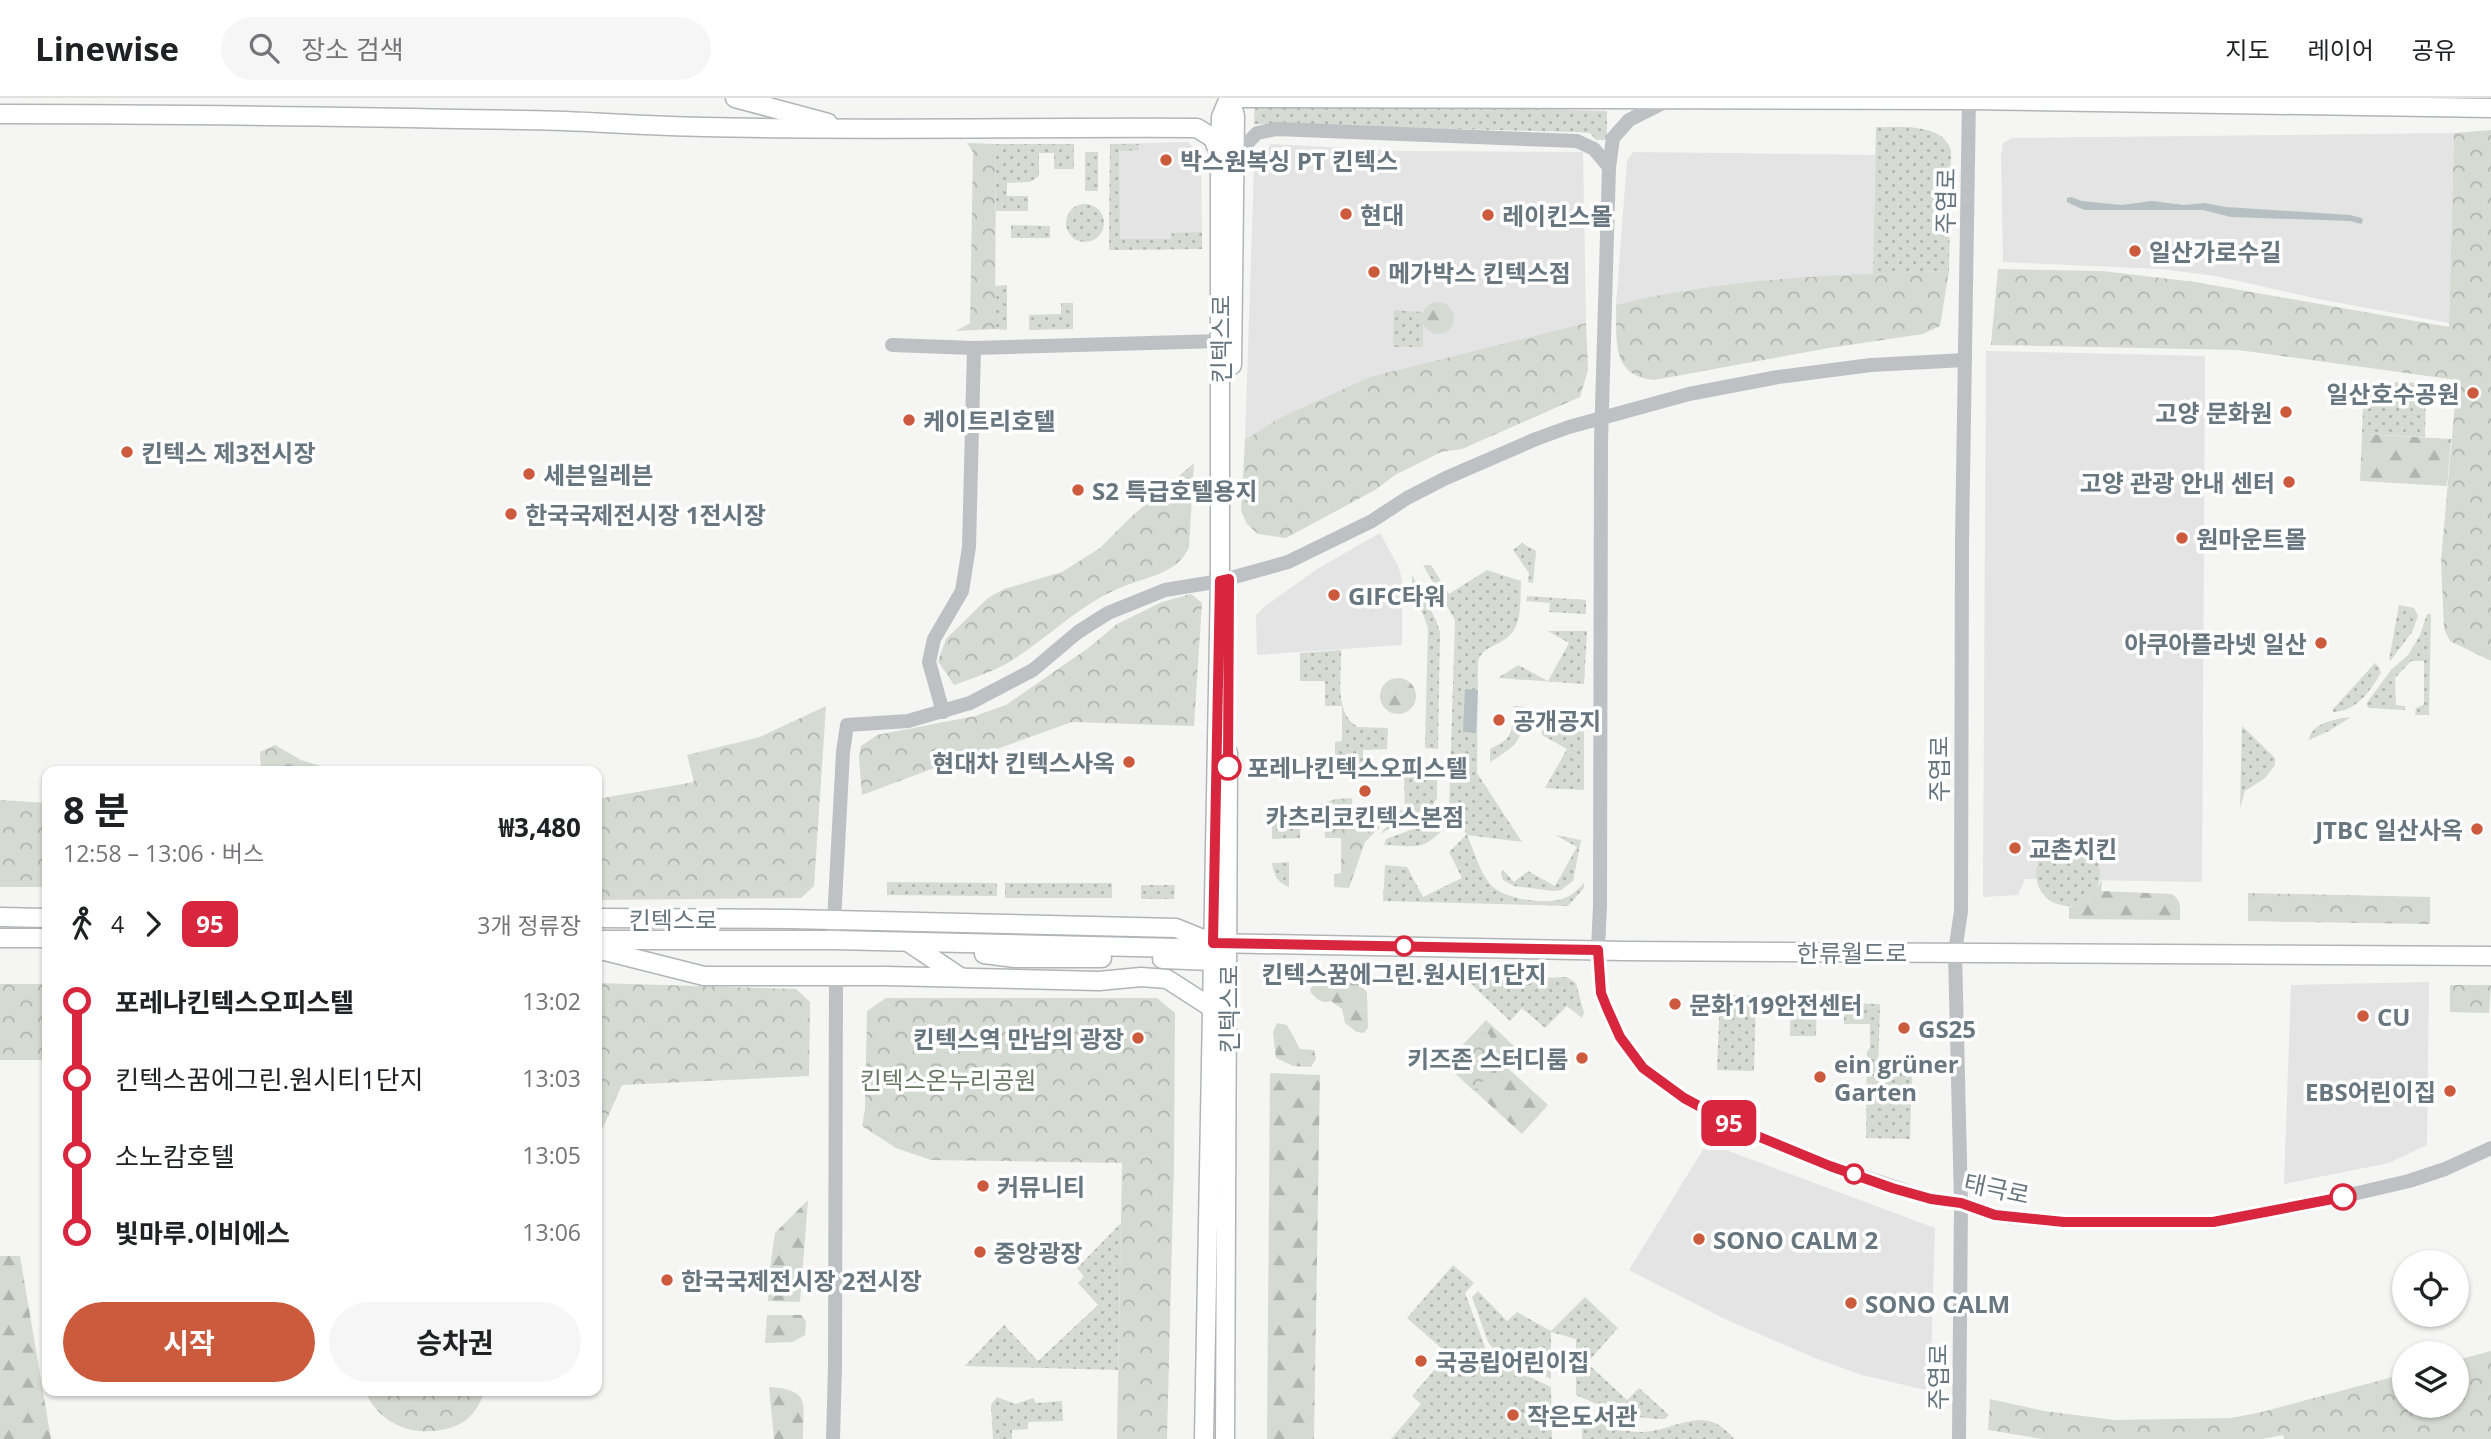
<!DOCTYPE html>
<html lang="ko">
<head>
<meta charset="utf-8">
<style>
  :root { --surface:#fff; --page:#f6f6f6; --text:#202124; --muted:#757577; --line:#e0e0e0; --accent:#cc5a3c }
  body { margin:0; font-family:"Open Sans","Noto Sans KR",sans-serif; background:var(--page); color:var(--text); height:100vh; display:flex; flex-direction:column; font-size:26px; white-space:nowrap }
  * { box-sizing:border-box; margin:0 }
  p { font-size:23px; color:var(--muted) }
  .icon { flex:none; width:38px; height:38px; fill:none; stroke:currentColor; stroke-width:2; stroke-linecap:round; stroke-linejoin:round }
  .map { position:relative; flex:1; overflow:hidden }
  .side { position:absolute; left:42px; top:668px; width:560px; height:630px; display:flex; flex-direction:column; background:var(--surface); border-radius:14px; box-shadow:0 2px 5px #0004 }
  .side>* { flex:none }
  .badge { padding:0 14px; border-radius:10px; font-size:24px; line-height:46px }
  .buttons { position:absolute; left:2392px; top:1152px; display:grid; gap:14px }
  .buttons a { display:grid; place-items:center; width:77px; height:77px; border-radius:50%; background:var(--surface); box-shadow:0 2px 5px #0004; font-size:35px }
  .map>.badge { position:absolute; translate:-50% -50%; box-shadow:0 0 0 4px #fff }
  .legs { display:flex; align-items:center; gap:10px; height:77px; padding:0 21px; font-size:23px }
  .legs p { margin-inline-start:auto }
  .head { display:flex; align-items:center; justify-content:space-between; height:119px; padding:0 21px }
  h1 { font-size:38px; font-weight:700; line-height:52px }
  .action { display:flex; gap:14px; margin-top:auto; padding:14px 21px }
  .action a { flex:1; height:80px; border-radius:42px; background:var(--accent); color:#fff; font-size:28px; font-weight:700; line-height:80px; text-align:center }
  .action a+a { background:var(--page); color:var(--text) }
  ul { padding:0 21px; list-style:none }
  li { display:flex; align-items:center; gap:24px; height:77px; font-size:26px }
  li i { display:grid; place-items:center; width:10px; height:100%; margin:0 9px; background:currentColor }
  li i::after { content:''; width:18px; height:18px; margin:-9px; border:5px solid; border-radius:50%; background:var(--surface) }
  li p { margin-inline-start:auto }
  li:first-child i { background:linear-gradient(#0000 50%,currentColor 0) }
  li:last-child i { background:linear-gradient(currentColor 50%,#0000 0) }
  header { display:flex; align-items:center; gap:42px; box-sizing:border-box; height:98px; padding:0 35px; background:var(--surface); border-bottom:2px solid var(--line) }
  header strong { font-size:33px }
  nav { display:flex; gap:38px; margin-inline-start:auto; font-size:24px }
  .search { width:490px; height:63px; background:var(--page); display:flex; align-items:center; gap:18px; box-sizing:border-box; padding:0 24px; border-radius:38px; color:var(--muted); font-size:26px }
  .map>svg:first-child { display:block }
  .built { fill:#e3e4e3 }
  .grass { fill:url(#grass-dots) }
  .forest { fill:url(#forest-firs) }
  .park { fill:url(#park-crowns) }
  .water { fill:#b6c0c3 }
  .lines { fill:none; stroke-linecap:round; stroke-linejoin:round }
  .major-casing { stroke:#b1b5b8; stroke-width:21 }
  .minor { stroke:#bdc1c4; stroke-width:14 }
  .major { stroke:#fff; stroke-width:18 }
  .line-1-casing { stroke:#fff; stroke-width:16 }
  .line-1 { stroke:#d7263d; stroke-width:10 }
  .poi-dot { fill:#cc5a3c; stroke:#fff; stroke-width:2.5 }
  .stop-1-dot { fill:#fff; stroke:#d7263d; stroke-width:3.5 }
  .labels { text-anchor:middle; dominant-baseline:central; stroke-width:7; stroke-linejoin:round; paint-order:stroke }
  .poi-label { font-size:24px; font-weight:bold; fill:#687680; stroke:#fff; text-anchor:start }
  .street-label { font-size:24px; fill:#687680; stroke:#fff }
  .stop-label { font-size:24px; font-weight:bold; fill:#687680; stroke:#fff; text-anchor:start }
  .park-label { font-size:24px; fill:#6a7866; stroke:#fff }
</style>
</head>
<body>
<header>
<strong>Linewise</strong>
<div class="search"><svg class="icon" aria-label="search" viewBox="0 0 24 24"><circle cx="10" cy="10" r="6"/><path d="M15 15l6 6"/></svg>장소 검색</div>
<nav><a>지도</a><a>레이어</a><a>공유</a></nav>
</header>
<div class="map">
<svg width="2491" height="1341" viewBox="0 0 2491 1341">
  <defs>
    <pattern id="grass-dots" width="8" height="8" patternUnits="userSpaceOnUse" patternTransform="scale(1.75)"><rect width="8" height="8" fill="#d5dad2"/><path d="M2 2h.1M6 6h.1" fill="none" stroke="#b1b5b0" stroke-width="1.8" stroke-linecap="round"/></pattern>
    <pattern id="forest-firs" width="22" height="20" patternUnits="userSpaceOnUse" patternTransform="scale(1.75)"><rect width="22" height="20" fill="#d5dad2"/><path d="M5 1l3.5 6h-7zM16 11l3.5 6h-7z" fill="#b1b5b0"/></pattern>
    <pattern id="park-crowns" width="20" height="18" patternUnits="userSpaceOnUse" patternTransform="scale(1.75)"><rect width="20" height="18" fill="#d5dad2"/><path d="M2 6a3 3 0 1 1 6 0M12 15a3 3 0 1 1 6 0" fill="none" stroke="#b1b5b0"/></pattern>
  </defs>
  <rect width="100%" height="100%" fill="#f5f5f3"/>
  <g class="built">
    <path d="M2454,35L2449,225L2318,201L2216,178L2160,171L2003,164L2001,59L2003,45L2012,40Z"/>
    <path d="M1188,44L1201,57L1202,151L1109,152L1110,46Z"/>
    <path d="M1271,46L1401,53L1583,54L1586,225L1370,279L1245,342L1254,70Z"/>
    <path d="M1633,54L1875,57L1873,176L1780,181L1686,192L1616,207L1627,62Z"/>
    <path d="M1986,253L2205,258L2202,784L2025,781L2018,797L1983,799Z"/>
    <path d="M1380,435L1398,468L1402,481V547L1257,557L1256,517L1264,509L1317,471Z"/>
    <path d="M2429,884L2427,1047L2389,1065L2284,1086L2291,887Z"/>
    <path d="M1707,1045L1935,1130L1930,1293L1862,1277L1815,1260L1727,1222L1629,1172Z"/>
  </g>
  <g class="grass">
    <path d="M1255,2L1607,13V42H1596L1590,35L1575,34L1254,26Z"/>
    <path d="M1876,29C1900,30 1941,24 1951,52L1949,173L1873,176Z"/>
    <path d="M996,46H1074V71H1054V55H1039V78L1030,84L1007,85V98H1028V113H996Z"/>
    <path d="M1110,46H1139V52L1119,53L1120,141H1171L1172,135L1202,134V151L1109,152Z"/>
    <rect x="1085" y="54" width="13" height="39"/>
    <circle cx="1085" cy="125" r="19"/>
    <path d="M1011,127L1050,128V140H1011Z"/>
    <path d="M1007,187V232L995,231L994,188Z"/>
    <path d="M1061,205H1073V231L1029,232V217L1061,216Z"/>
    <path d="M1394,212L1423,214V249H1393Z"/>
    <path d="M2364,284L2426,285L2425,339L2362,336Z"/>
    <path d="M1522,445L1536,453L1533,485L1528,484L1529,475L1513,452Z"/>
    <path d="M1423,467H1431L1449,496L1487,472L1521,483C1520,500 1523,526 1509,538C1499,548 1483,548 1478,563L1477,675L1522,744L1467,737C1474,752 1479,773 1490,786C1503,802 1550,808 1567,799C1574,796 1579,790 1584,785V790L1568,808L1383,803L1385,767L1407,769L1423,799L1462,780L1449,754L1467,736L1453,722C1423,752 1425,749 1384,747L1386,741L1438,722L1449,713L1455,522Z"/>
    <path d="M1412,477L1436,522L1440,534L1438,651L1425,650L1428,530L1423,516L1412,500Z"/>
    <path d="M1527,498L1586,502V516L1549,514L1550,505L1526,503Z"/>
    <path d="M2399,507L2414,510L2418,518L2412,534L2391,562H2389Z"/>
    <path d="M2427,516H2431L2429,617H2415L2416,610L2423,607L2424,604V563H2411L2395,580L2396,607L2405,608V612L2369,610L2366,606L2391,572L2409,556L2420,537Z"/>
    <path d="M1548,533H1587L1584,586L1498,580L1518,567L1548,583L1569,545Z"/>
    <path d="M1341,552C1342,576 1333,615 1358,629L1388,630L1387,651L1363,652V676L1335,677V644L1342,643V608H1325V583H1300V555Z"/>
    <path d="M2375,565L2379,569L2381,575C2369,594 2357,613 2333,614V611Z"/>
    <path d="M1514,608L1526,609C1520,644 1521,645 1490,664V651C1515,639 1511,635 1514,608Z"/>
    <path d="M1545,610L1584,612V692L1545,690L1567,651L1542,637Z"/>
    <path d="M2351,619L2329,633L2309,642C2311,625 2335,621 2351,619Z"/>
    <path d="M2242,628L2275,660V667L2265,680L2245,693L2240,710Z"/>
    <path d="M1437,675V700L1433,707L1380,736L1390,725L1397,724L1398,712H1405L1404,676Z"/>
    <path d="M1301,712L1300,740L1272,741V722Z"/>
    <path d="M1555,737L1581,742L1573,783L1561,792L1553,793L1514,788L1503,782L1501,776L1503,772L1514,784L1528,773L1555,788L1577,749Z"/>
    <circle cx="2068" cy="776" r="32"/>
    <path d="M1289,764V789C1277,785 1274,777 1272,765Z"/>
    <path d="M887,784L997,785V798L887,797Z"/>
    <rect x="1005" y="785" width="107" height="15"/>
    <path d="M1141,787H1175L1174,801H1141Z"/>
    <path d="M1567,879L1576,885L1584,915L1582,920L1567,908L1545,930L1522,910L1510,923L1468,883Z"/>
    <path d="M1720,897H1756L1754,973L1717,972Z"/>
    <path d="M1817,897L1816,938H1790L1791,898Z"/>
    <path d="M1844,905L1880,906L1878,973L1912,974L1910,1041L1866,1040L1867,954L1870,950V926H1844Z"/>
    <path d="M1121,1125L1118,1272L965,1268L1004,1227L1038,1263L1098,1207L1078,1185L1084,1179L1077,1170Z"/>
    <path d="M1453,1167L1474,1185L1465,1195L1487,1254L1498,1264L1551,1289L1552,1341H1391L1421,1306L1412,1298L1448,1256L1407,1220Z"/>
    <path d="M1478,1193L1507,1223L1517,1214L1551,1233L1585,1199L1618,1230L1587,1265L1627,1302L1639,1290L1669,1317L1665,1321C1630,1321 1608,1311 1576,1297V1241L1551,1234V1281L1496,1254L1488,1244L1472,1199Z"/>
    <path d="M997,1299L1015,1306L1033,1300L1036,1305L1062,1303L1063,1323L1028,1324V1331L1012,1332V1341H993L991,1307Z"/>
    <path d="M1582,1313C1598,1324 1623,1335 1643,1334C1678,1332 1705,1304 1734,1341H1582Z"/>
  </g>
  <g class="forest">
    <circle cx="1438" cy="220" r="16"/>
    <path d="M2362,336L2451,341L2447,388L2360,383Z"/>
    <circle cx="1398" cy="598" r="18"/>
    <path d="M2102,782L2101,793L2171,796C2182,801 2180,811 2180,822L2069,821V809L2089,801Z"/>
    <path d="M1335,883L1357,885L1367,894L1368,930L1364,935L1357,934L1345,925L1342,911L1331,903C1322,906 1317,901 1311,895L1310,891L1314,887Z"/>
    <path d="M1486,922L1515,949L1501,964L1548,1007L1522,1036L1445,966Z"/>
    <path d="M1277,925L1287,927L1300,951L1314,952L1316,961L1311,969L1293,968L1276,960L1273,934Z"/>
    <path d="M1270,975L1320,977L1314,1341H1267Z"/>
    <path d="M808,1102L800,1204L768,1203V1185L775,1135Z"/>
    <path d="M0,1158H20L51,1341H0Z"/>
    <path d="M767,1217H801L806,1223L805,1237L793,1244L765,1245Z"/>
    <path d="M769,1289C812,1292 803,1305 803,1341H774Z"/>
  </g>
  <g class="park">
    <path d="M2491,32V563L2450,543L2444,531L2441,463L2457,282L2238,252L1991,247L1998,171L2102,173L2195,184L2449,229L2454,35Z"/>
    <path d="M967,45L996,46L995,231L956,233L970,225L973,54Z"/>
    <path d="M1949,173L1940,228L1923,236L1829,250L1654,282C1610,278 1617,241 1616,207C1725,179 1838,177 1949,173Z"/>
    <path d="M1586,225L1588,272L1580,299L1462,351L1441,354L1395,377L1375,392L1286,440L1258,436L1247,426L1241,413L1245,342L1280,320L1370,279Z"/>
    <path d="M1194,365L1189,449C1178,476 1145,479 1122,489C1077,507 1045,544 1004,567C988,575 971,581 954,587L938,563L946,541L988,500L1004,491L1062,474L1100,450L1132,418Z"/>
    <path d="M1191,496L1202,505L1194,628L1072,624L994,652L961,660L862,697L859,659L861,648L877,637L975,618L1006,607L1087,551L1117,526L1162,504Z"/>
    <path d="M826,608L814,788L801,800L597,802V701L694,684L687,657L760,639Z"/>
    <path d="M275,647L301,662L340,674H261L260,654Z"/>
    <path d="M1352,700V725H1384L1365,744L1349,790L1334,789V776L1341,775V740H1325L1324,715H1299L1301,712L1336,701Z"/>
    <path d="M0,702L47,705V789H0Z"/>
    <path d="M2248,795L2430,799V826L2248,823Z"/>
    <path d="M597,885L796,891L810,904L809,978L622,987L597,1043Z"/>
    <rect x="0" y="886" width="47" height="76"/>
    <path d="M2450,887H2491L2489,915L2450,914Z"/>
    <path d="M886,900H1157L1175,915L1174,1064L1167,1341H1117L1122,1065L931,1062L896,1050L862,1028L865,1011L867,913Z"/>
    <path d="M1487,935L1509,955L1474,993L1445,966L1452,959L1459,965Z"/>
    <path d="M2491,1253V1341H2284L2283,1337L2262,1341H2043L1988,1332L1990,1301L2044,1313L2114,1322L2231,1320L2262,1314L2404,1276V1307H2457V1262Z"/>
    <path d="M365,1293H486C481,1301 478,1311 471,1317C466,1323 460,1326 453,1329C417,1341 380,1328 365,1293Z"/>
  </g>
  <g class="water">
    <path d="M2071,99L2082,103L2121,107L2152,103L2184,107L2204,105L2226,109L2350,117L2362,120L2363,123L2361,126L2350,123L2231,119L2203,112H2084L2067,104V100Z"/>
    <path d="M1465,591L1478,592L1476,635L1463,634Z"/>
  </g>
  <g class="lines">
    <defs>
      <g id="major">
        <path d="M735,0L828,25"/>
        <path d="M1230,0L1235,18L1232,267"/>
        <path d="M1235,0L1969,2L2491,10"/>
        <path d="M0,16C188,16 377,19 565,23C611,25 657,28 704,29C868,33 1032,29 1197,30L1213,40L1220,58"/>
        <path d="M0,819L47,820"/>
        <path d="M597,820L790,821L1176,830L1213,845"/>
        <path d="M0,840H47"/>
        <path d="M597,842H833L1177,850L1213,845L1623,853L2491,858"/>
        <path d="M908,844L960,879"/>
        <path d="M597,851L704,878H885L1099,883L1141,879L1167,881L1212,910"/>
        <path d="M984,856L1015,860H1102"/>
        <path d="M1162,861L1212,863"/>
        <path d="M1204,1341L1220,483V60L1221,19L1229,0"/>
        <path d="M1225,1341L1228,655"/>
      </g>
    </defs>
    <use href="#major" class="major-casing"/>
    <g class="minor">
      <path d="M1669,2L1629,22L1613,40L1609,69L1601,344L1600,807L1598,852L1601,895L1620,939L1643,970L1684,1000L1745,1033L1831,1068L1931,1101L1961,1105L1995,1117L2012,1120L2064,1124H2213L2306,1107L2409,1083L2445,1071L2491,1050"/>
      <path d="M1235,58L1257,35L1276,31L1577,43L1594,51L1609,69"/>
      <path d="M892,247L974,250"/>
      <path d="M943,614L929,564L934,541L962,493L969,449L974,250L1220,243"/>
      <path d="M833,842L843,654L847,627L908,623L970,605L1033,572L1078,534L1108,515L1165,492L1220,483L1288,464L1372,423L1407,400L1446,380L1536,341L1569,329L1689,296L1778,279L1871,267L1965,262"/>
      <path d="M833,1341L835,1268L836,879"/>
      <path d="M1959,1341L1961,1105L1955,854L1961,813L1962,444L1969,0"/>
    </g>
    <use href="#major" class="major"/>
  </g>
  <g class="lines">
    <defs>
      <path id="line-1" d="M1228,669L1229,481L1220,483L1213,845L1598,852L1601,895L1607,910L1620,939L1643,970L1684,1000L1745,1033L1830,1068L1892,1090L1931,1101L1961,1105L1995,1117L2064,1124H2213L2343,1099"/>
    </defs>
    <use href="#line-1" class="line-1-casing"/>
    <use href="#line-1" class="line-1"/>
  </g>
  <g class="poi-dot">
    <circle cx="1166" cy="62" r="7"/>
    <circle cx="1346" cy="116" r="7"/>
    <circle cx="1488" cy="117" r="7"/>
    <circle cx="2135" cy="153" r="7"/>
    <circle cx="1374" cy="174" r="7"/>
    <circle cx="2473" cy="295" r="7"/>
    <circle cx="2286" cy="314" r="7"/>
    <circle cx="909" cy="322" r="7"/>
    <circle cx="127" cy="354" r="7"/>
    <circle cx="529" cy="376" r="7"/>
    <circle cx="2289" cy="384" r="7"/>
    <circle cx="1078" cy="392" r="7"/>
    <circle cx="511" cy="416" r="7"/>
    <circle cx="2182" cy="440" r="7"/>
    <circle cx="1334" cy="497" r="7"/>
    <circle cx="2321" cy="545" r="7"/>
    <circle cx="1499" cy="622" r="7"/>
    <circle cx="1129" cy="664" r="7"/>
    <circle cx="1365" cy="693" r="7"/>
    <circle cx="2477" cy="731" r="7"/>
    <circle cx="2015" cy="750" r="7"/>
    <circle cx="1675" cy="906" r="7"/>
    <circle cx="2363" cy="918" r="7"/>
    <circle cx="1904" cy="930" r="7"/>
    <circle cx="1138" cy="940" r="7"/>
    <circle cx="1582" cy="960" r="7"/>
    <circle cx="1820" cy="979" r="7"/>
    <circle cx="2450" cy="993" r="7"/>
    <circle cx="983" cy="1088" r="7"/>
    <circle cx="1699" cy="1141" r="7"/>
    <circle cx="980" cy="1154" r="7"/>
    <circle cx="667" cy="1182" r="7"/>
    <circle cx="1851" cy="1205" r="7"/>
    <circle cx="1421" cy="1263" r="7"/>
    <circle cx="1513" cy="1317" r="7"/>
  </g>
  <g class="stop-1-dot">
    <circle cx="1228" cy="669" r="12"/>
    <circle cx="1404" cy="848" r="9"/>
    <circle cx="1854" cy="1076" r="9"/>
    <circle cx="2343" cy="1099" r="12"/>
  </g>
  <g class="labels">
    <g class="poi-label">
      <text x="1180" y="62">박스원복싱 PT 킨텍스</text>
      <text x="1360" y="116">현대</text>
      <text x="1502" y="117">레이킨스몰</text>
      <text x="2149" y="153">일산가로수길</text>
      <text x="1388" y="174">메가박스 킨텍스점</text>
      <text x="2459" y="295" text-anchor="end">일산호수공원</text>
      <text x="2272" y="314" text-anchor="end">고양 문화원</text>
      <text x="923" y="322">케이트리호텔</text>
      <text x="141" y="354">킨텍스 제3전시장</text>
      <text x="543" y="376">세븐일레븐</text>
      <text x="2275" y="384" text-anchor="end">고양 관광 안내 센터</text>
      <text x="1092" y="392">S2 특급호텔용지</text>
      <text x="525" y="416">한국국제전시장 1전시장</text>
      <text x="2196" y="440">원마운트몰</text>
      <text x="1348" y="497">GIFC타워</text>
      <text x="2307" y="545" text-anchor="end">아쿠아플라넷 일산</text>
      <text x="1513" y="622">공개공지</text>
      <text x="1115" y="664" text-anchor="end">현대차 킨텍스사옥</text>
      <text x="1365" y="718" text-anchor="middle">카츠리코킨텍스본점</text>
      <text x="2463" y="731" text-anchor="end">JTBC 일산사옥</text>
      <text x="2029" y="750">교촌치킨</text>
      <text x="1689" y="906">문화119안전센터</text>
      <text x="2377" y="918">CU</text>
      <text x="1918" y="930">GS25</text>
      <text x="1124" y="940" text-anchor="end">킨텍스역 만남의 광장</text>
      <text x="1568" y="960" text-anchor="end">키즈존 스터디룸</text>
      <text x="1834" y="965">ein grüner<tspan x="1834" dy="28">Garten</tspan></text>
      <text x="2436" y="993" text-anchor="end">EBS어린이집</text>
      <text x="997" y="1088">커뮤니티</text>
      <text x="1713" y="1141">SONO CALM 2</text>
      <text x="994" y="1154">중앙광장</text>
      <text x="681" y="1182">한국국제전시장 2전시장</text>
      <text x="1865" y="1205">SONO CALM</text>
      <text x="1435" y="1263">국공립어린이집</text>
      <text x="1527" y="1317">작은도서관</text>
    </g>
    <g class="street-label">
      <text transform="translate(1945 103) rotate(-89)">주엽로</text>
      <text transform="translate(1220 241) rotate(-90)">킨텍스로</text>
      <text transform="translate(1938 671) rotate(-90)">주엽로</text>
      <text x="673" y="821">킨텍스로</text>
      <text x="1852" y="854">한류월드로</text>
      <text transform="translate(1228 911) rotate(-90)">킨텍스로</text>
      <text transform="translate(1997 1090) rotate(12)">태극로</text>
      <text transform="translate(1937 1279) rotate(-90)">주엽로</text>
    </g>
    <g class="stop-label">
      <text x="1247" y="669">포레나킨텍스오피스텔</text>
      <text x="1404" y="875" text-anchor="middle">킨텍스꿈에그린.원시티1단지</text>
    </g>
    <g class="park-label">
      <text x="948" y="981">킨텍스온누리공원</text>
    </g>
  </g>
</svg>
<div class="buttons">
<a><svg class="icon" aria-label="locate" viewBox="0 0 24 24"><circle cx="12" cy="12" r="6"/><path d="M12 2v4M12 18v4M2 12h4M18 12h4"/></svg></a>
<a><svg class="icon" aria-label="layers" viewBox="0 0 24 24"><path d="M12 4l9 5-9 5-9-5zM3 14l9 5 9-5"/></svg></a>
</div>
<b class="badge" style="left:1729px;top:1025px;background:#d7263d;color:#fff">95</b>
<section class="side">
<div class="head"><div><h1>8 분</h1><p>12:58 – 13:06 · 버스</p></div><b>₩3,480</b></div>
<div class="legs"><svg class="icon" aria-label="walk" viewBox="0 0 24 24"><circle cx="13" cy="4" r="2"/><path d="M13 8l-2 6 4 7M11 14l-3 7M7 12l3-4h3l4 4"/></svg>4<svg class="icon" aria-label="forward" viewBox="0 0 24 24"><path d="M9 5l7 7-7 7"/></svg><b class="badge" style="background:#d7263d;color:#fff">95</b><p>3개 정류장</p></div>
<ul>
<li><i style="color:#d7263d"></i><b>포레나킨텍스오피스텔</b><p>13:02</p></li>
<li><i style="color:#d7263d"></i><span>킨텍스꿈에그린.원시티1단지</span><p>13:03</p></li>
<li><i style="color:#d7263d"></i><span>소노캄호텔</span><p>13:05</p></li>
<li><i style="color:#d7263d"></i><b>빛마루.이비에스</b><p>13:06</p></li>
</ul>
<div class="action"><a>시작</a><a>승차권</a></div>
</section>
</div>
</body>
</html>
